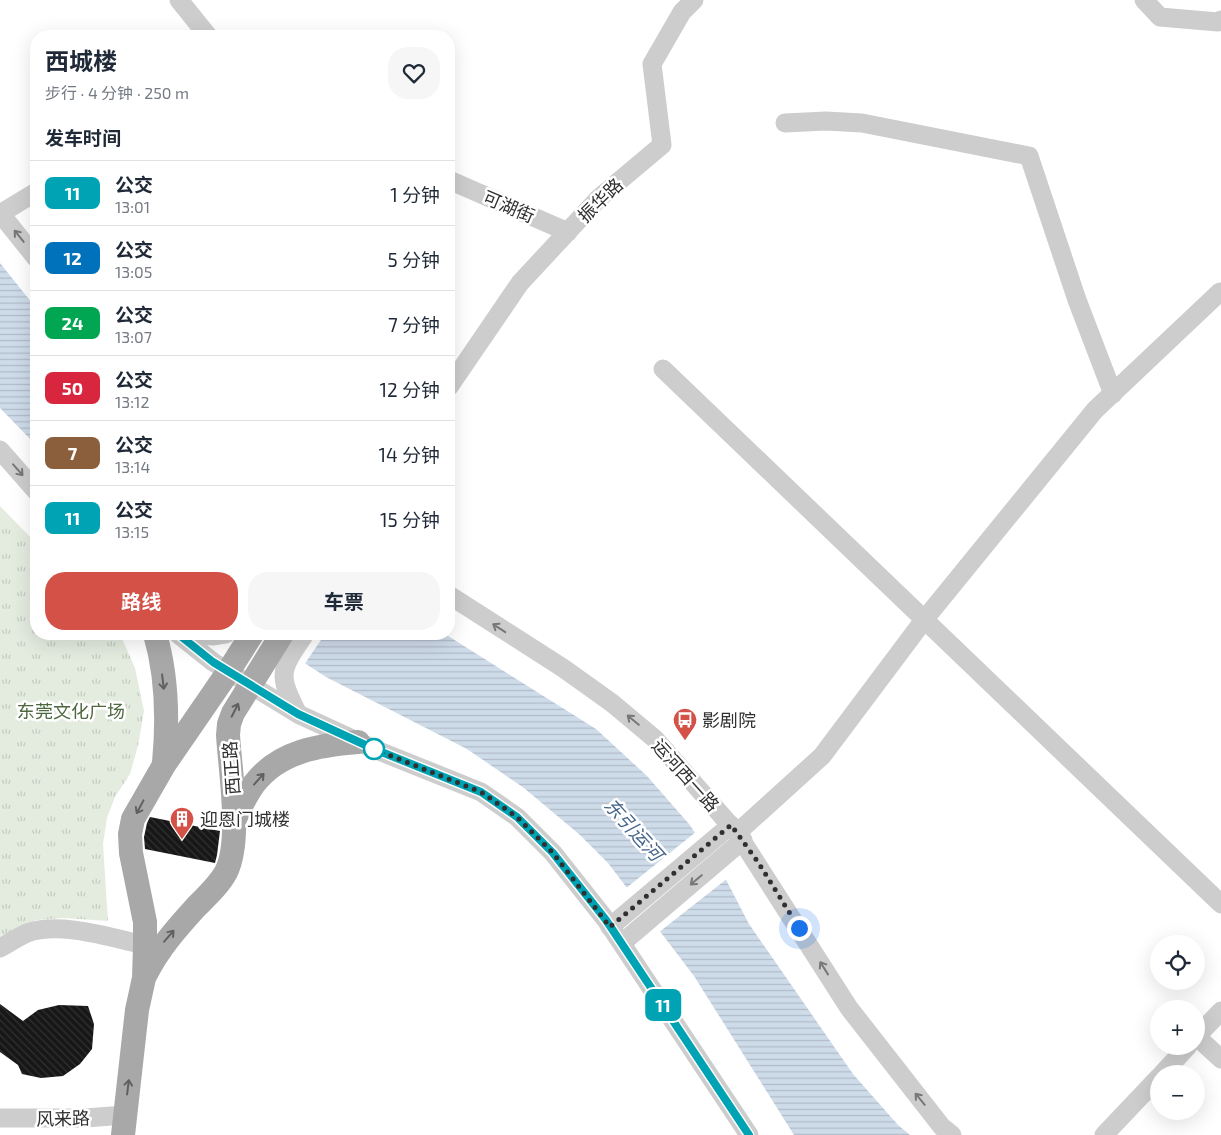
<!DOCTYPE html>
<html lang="zh">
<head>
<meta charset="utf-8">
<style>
  :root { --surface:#fff; --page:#f6f6f7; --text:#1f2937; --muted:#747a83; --line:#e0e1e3; --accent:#d35146 }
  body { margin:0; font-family:"Exo 2","Noto Sans SC",sans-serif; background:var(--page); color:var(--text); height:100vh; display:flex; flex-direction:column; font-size:19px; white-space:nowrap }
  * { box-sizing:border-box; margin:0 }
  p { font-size:16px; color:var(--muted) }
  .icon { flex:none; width:28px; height:28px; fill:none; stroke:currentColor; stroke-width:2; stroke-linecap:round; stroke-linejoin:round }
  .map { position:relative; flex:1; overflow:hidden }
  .details { position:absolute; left:30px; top:30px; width:425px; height:610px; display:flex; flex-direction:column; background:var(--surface); border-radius:20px; box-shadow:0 5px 20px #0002 }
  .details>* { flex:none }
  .badge { padding:0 10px; border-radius:8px; font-size:18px; line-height:32px }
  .tools { position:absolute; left:1150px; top:935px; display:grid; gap:10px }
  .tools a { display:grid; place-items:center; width:55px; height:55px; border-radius:50%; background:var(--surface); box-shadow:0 5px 20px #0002; font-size:25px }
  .you { position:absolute; width:25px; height:25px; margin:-12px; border:4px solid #fff; border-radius:50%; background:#1a73e8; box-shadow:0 0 0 8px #1a73e833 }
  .map>.badge { position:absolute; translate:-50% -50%; box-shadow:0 0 0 2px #fff }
  h2 { padding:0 15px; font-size:19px; line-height:45px }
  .round { display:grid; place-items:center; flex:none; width:52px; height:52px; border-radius:20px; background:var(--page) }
  .head { display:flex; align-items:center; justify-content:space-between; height:85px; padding:0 15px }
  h1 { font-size:24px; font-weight:700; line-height:38px }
  .button { display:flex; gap:10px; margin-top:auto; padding:10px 15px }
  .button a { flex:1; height:58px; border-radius:20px; background:var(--accent); color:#fff; font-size:20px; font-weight:700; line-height:58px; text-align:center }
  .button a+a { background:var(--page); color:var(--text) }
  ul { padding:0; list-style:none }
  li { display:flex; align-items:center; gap:15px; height:65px; padding:0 15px; border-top:1px solid var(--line) }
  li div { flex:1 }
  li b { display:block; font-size:19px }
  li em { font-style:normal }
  li .badge { min-width:55px; font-weight:700; text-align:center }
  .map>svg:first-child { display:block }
  .grass { fill:url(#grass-tufts) }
  .water { fill:url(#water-rules) }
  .pier { fill:#fff }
  .building { fill:url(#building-back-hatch) }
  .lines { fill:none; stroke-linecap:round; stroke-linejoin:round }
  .minor { stroke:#cdcdcd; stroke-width:19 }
  .major { stroke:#a8a8a8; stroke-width:24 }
  .oneway { stroke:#777 }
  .oneway2 { stroke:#606060 }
  .line-casing { stroke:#fff; stroke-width:11 }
  .line { stroke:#00a3b4; stroke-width:8 }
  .walk { stroke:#303030; stroke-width:5; stroke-dasharray:0 9 }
  .stop-dot { fill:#fff; stroke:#00a3b4; stroke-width:2.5 }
  .labels { text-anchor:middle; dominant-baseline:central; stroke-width:5; stroke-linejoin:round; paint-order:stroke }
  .street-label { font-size:18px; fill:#303030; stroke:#fff }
  .park-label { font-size:18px; fill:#4e6842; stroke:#fff }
  .poi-label { font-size:18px; fill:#303030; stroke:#fff; text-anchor:start }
  .water-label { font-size:19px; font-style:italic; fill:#46668a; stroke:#fff }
</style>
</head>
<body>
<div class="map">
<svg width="1221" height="1135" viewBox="0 0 1221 1135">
  <defs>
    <pattern id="grass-tufts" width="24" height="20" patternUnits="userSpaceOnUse" patternTransform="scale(1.25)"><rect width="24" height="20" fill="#e4ece0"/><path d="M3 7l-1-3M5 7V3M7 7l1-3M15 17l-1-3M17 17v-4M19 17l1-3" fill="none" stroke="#c4cbc0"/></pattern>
    <pattern id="water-rules" width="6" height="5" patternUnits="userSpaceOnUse" patternTransform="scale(1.25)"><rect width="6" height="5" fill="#cedbe9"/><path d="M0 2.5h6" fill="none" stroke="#b1bcc8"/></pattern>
    <pattern id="building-back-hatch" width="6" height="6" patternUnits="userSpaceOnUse" patternTransform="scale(1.25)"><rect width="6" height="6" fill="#171717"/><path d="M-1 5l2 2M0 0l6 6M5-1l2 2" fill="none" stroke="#303030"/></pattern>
  </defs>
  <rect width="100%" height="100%" fill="#fff"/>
  <path class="grass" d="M0,506L36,543V634H120L135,668L144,711L138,746L130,774L115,797L107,818L103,844L108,921L63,918L37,920L0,936Z"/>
  <g class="water">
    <path d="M0,263L36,308V445L0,408Z"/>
    <path d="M260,634H445L596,729L647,776L689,824L722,872L749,924L853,1074L898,1125L910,1135H794L694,976L608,863L580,835L524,788L467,749L326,677Z"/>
  </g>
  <g class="pier">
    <path d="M258,634H325L304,665Z"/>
    <path d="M697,831L728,878L658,933L625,889Z"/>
  </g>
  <g class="building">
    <path d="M150,817L220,831L217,855L215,863L145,849L144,837L147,823Z"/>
    <path d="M0,1004L23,1021L38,1010L59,1005L88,1006L94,1024L92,1049L80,1064L63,1076L41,1078L22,1074L18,1065L0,1052Z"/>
  </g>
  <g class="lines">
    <g class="minor">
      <path d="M179,0L208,36"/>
      <path d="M1144,0L1160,17L1218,22L1221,20"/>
      <path d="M785,123L826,121L862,123L1029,156L1077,300L1113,394"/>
      <path d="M449,180L568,232"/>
      <path d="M0,213L36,258"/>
      <path d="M0,214L36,192"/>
      <path d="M663,369L1221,904"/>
      <path d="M449,387L520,283L599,198L662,145L652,64L682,12L694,0"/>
      <path d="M0,450L36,491"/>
      <path d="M449,595L563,668L612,703L655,739L737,833L849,1008L942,1127L952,1135"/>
      <path d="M178,634L213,662L298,714L374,749L481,792L517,817L553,853L606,920L749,1135"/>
      <path d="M182,634L214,636L226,634"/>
      <path d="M298,714C277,673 280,671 305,634"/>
      <path d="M737,833L822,756L924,620L1095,410L1220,292"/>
      <path d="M610,927L731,825"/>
      <path d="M622,943L743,840"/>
      <path d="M0,948C9,943 18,937 27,933C60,921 112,938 145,945"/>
      <path d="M1196,1037L1221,1011"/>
      <path d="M1197,1037L1221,1059"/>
      <path d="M1162,1074L1188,1046"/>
      <path d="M0,1118H85L125,1115"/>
      <path d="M1104,1135L1159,1077"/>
    </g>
    <g class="major">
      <path d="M155,634C167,675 168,721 164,763"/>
      <path d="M234,821C240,808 246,795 254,784C279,751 320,745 358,742"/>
      <path d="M146,974C159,948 177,928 196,907C207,896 219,885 226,872C242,841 230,770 228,735L229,724L233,713L282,634"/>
      <path d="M123,1135L137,1010L144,978L145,945V922L131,853L130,834L133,819L164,765L228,672L252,634"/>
    </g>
  </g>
  <defs><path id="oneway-shaft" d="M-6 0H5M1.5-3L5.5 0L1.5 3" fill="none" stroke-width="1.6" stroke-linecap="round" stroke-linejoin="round" transform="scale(1.25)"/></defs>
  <g class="oneway">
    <use href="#oneway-shaft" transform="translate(19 236) rotate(-129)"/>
    <use href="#oneway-shaft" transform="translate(18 470) rotate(49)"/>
    <use href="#oneway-shaft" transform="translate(499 628) rotate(-147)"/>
    <use href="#oneway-shaft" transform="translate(633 720) rotate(-140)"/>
    <use href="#oneway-shaft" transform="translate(696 880) rotate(140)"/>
    <use href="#oneway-shaft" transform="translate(824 968) rotate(-122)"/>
    <use href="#oneway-shaft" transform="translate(920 1099) rotate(-129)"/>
  </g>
  <g class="oneway2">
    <use href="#oneway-shaft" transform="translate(163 682) rotate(83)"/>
    <use href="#oneway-shaft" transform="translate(235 710) rotate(-63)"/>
    <use href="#oneway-shaft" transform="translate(259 779) rotate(-48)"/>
    <use href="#oneway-shaft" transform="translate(140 807) rotate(118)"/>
    <use href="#oneway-shaft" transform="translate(169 936) rotate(-49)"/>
    <use href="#oneway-shaft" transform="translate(128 1087) rotate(-83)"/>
  </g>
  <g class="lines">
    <defs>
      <path id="line" d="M178,634L213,662L298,714L374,749L481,792L517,817L553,853L606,920L749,1135"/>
    </defs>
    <use href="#line" class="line-casing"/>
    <use href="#line" class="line"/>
    <path class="walk" d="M374,749L481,792L517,817L553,853L610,927L731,825L758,862L799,928"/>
  </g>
  <defs>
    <symbol id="bus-pin" viewBox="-11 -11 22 30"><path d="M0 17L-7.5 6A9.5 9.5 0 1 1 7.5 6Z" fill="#d35146" stroke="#fff"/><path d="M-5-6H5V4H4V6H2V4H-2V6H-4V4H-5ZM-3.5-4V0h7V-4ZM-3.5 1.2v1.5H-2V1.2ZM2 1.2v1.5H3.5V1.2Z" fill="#fff"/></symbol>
    <symbol id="building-pin" viewBox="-11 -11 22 30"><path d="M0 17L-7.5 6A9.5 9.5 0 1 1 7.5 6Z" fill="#d35146" stroke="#fff"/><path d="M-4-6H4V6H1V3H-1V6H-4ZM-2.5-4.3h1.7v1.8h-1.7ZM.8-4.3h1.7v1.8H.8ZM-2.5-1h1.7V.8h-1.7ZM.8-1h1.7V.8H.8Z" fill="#fff"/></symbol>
  </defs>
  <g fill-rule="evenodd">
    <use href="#bus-pin" x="671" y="706" width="28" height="38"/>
    <use href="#building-pin" x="168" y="805" width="28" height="38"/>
  </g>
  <circle class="stop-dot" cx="374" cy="749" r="10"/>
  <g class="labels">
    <g class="street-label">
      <text transform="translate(600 200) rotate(-44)">振华路</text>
      <text transform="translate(509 206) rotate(23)">可湖街</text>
      <text transform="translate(231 768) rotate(-94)">西正路</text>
      <text transform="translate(686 775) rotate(48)">运河西一路</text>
      <text transform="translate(63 1118) rotate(-1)">风来路</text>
    </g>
    <g class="park-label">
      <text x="71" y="711">东莞文化广场</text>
    </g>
    <g class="poi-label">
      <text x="702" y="720">影剧院</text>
      <text x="200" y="819">迎恩门城楼</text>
    </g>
    <g class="water-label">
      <text transform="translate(634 829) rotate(48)">东引运河</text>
    </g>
  </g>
</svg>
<div class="tools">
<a><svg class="icon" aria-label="locate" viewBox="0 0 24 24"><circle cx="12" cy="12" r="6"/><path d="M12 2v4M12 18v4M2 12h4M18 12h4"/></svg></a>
<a>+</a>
<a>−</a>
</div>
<div class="you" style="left:799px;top:928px"></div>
<b class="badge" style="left:663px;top:1005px;background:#00a3b4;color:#fff">11</b>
<section class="details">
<div class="head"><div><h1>西城楼</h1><p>步行 · 4 分钟 · 250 m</p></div><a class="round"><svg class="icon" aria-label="heart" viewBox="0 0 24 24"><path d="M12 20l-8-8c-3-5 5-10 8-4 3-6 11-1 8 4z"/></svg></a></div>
<h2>发车时间</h2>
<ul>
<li><span class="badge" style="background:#00a3b4;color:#fff">11</span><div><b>公交</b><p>13:01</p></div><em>1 分钟</em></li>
<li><span class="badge" style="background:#0072bc;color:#fff">12</span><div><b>公交</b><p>13:05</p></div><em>5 分钟</em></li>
<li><span class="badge" style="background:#00a651;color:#fff">24</span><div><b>公交</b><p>13:07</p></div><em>7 分钟</em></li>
<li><span class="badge" style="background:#d7263d;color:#fff">50</span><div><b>公交</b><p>13:12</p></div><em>12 分钟</em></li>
<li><span class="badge" style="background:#8b5e3c;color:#fff">7</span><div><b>公交</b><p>13:14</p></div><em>14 分钟</em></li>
<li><span class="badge" style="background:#00a3b4;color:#fff">11</span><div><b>公交</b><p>13:15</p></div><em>15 分钟</em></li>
</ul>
<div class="button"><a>路线</a><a>车票</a></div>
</section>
</div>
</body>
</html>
